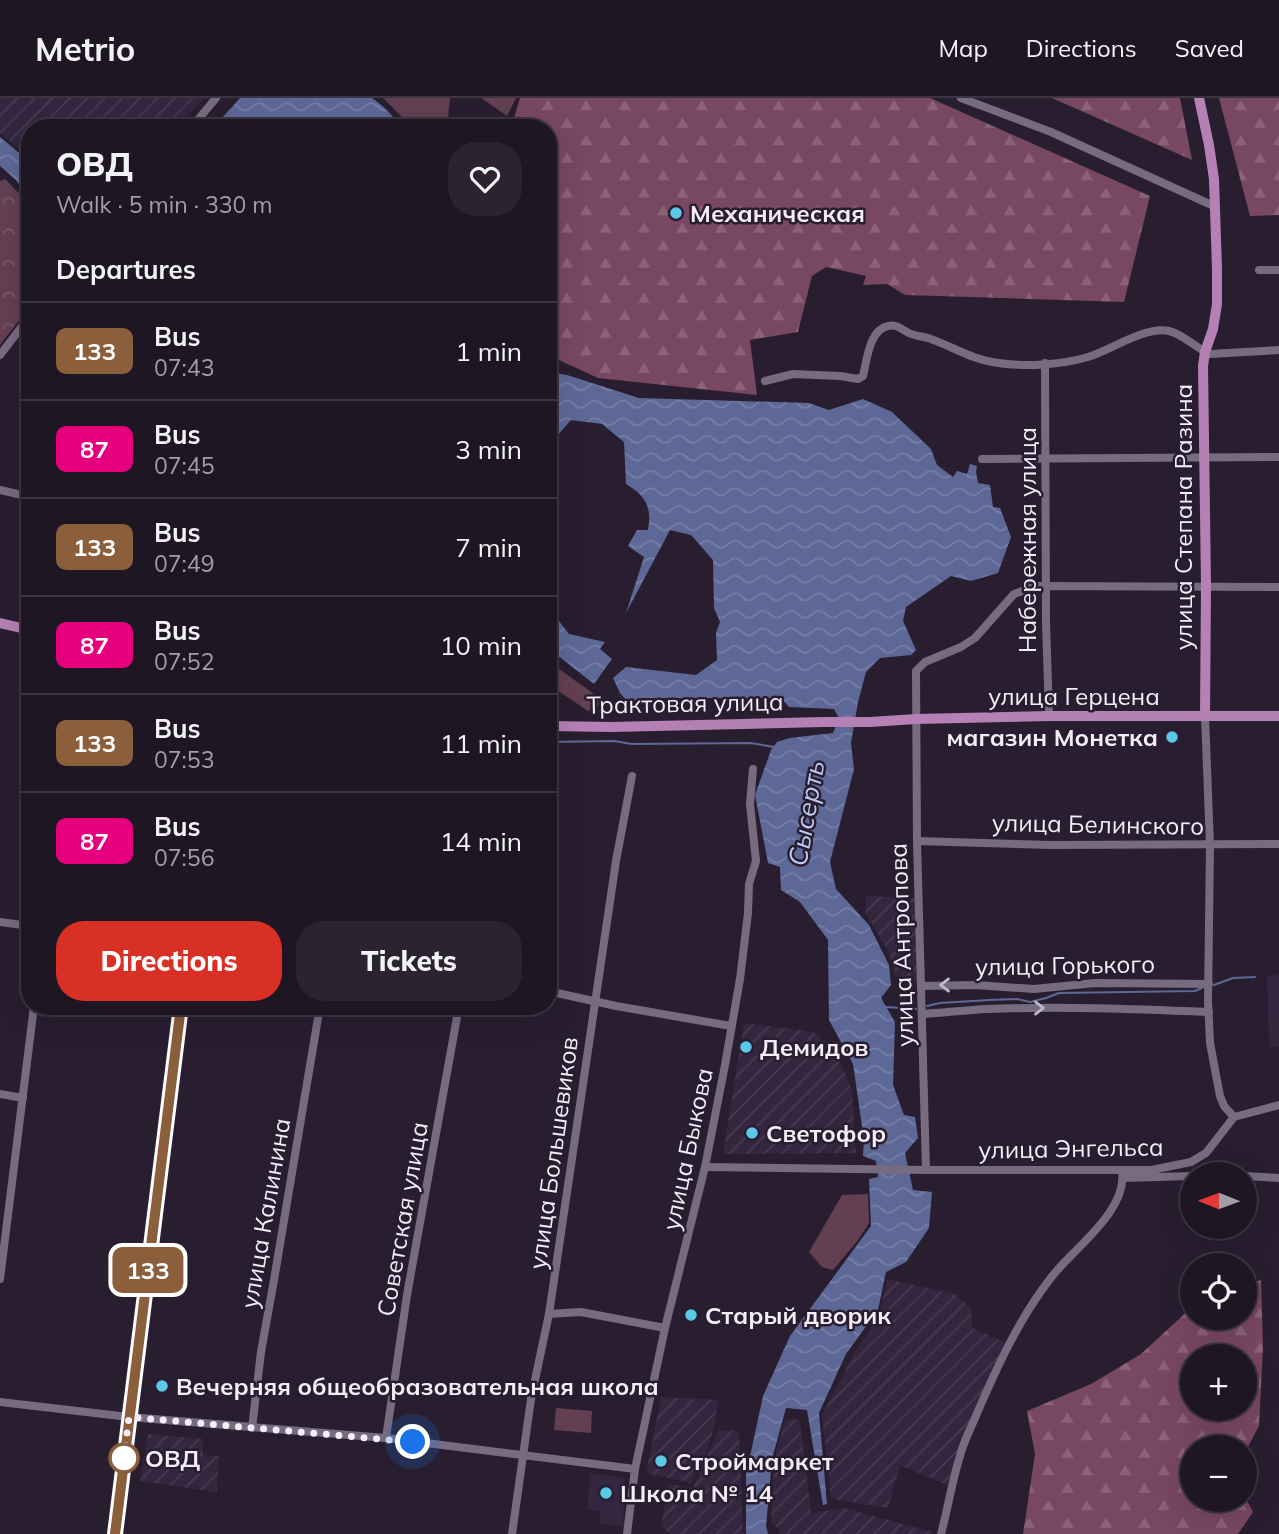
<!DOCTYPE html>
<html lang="en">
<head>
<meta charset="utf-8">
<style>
  :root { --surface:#1f1624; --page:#2c2331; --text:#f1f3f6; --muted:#a19fa6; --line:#3c3541; --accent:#d93025 }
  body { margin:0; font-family:Mulish,sans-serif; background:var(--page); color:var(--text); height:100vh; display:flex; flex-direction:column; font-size:26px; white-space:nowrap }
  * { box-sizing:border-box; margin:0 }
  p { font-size:23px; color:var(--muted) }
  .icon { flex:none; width:38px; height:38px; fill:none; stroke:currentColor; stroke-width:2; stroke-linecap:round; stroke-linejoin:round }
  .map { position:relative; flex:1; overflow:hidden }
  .panel { position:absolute; left:21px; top:21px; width:536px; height:896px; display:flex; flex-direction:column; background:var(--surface); border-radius:28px; box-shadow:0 7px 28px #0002,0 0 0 2px var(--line) }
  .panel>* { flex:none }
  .badge { padding:0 14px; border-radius:10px; font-size:24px; line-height:46px }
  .needle { width:46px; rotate:271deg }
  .tools { position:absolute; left:1180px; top:1064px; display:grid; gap:14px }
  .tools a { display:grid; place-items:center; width:77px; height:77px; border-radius:50%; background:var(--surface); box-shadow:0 7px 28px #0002,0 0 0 2px var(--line); font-size:35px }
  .you { position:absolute; width:35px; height:35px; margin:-18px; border:5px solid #fff; border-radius:50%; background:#1a73e8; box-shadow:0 0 0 10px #1a73e833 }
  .map>.badge { position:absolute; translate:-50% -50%; box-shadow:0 0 0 4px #fff }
  h2 { padding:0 35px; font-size:26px; line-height:63px }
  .round { display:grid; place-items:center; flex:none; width:74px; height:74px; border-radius:28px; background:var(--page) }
  .headline { display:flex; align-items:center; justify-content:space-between; height:119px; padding:0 35px }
  h1 { font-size:33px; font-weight:800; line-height:52px }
  .action { display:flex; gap:14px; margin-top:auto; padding:14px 35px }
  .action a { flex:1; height:80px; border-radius:28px; background:var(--accent); color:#fff; font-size:28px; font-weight:800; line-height:80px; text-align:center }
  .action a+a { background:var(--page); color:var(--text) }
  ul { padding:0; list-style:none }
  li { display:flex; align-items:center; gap:21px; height:98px; padding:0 35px; border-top:2px solid var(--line) }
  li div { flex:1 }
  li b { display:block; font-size:26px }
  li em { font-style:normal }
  li .badge { min-width:77px; font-weight:700; text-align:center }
  header { display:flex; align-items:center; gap:42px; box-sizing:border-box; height:98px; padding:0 35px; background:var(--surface); border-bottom:2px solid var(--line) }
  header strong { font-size:33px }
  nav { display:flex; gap:38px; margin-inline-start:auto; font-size:24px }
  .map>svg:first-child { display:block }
  .built { fill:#34263e }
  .industrial { fill:url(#industrial-furrows) }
  .grass { fill:#633f52 }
  .forest { fill:url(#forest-firs); fill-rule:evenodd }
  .park { fill:url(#park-crowns) }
  .water { fill:url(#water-waves) }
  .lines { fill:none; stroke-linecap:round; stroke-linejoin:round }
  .stream { stroke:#5d6897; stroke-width:2 }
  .minor { stroke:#776b80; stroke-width:8 }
  .major { stroke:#b581b5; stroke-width:10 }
  .oneway { stroke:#c2b9c9 }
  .line-casing { stroke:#fff; stroke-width:16 }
  .line { stroke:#8b5e3c; stroke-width:10 }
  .walk { stroke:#f4edf9; stroke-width:7; stroke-dasharray:0 12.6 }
  .poi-dot { fill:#5ac8e6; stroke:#291e30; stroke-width:2.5 }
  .stop-dot { fill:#fff; stroke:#8b5e3c; stroke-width:3.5 }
  .labels { text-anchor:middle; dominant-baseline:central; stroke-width:5; stroke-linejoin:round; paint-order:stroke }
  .poi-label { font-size:24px; font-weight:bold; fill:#f4edf9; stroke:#291e30; text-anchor:start }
  .street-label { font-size:24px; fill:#f4edf9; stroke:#291e30 }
  .stop-label { font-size:24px; font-weight:bold; fill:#f4edf9; stroke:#291e30; text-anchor:start }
  .water-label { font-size:26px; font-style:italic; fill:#bec9f5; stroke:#291e30 }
</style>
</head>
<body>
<header>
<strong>Metrio</strong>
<nav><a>Map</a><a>Directions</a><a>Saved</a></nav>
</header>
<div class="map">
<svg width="1279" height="1436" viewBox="0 0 1279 1436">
  <defs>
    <pattern id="industrial-furrows" width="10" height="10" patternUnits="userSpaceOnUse" patternTransform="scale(1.75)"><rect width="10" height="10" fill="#34263e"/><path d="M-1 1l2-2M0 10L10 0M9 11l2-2" fill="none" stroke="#483b51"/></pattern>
    <pattern id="forest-firs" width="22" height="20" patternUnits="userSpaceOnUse" patternTransform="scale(1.75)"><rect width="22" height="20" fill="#784761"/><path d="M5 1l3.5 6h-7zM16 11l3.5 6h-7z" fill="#8c6278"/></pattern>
    <pattern id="park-crowns" width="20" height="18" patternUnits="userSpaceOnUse" patternTransform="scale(1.75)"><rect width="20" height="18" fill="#633f52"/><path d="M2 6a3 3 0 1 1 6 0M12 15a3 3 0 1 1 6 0" fill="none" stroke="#7a5b6c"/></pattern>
    <pattern id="water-waves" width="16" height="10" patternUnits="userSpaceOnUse" patternTransform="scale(1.75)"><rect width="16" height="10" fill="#5d6897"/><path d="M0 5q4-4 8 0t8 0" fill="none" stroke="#757ea6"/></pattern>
  </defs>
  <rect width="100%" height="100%" fill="#291e30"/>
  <g class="built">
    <path d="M1279,877V949H1269L1267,878Z"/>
    <path d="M590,1375L625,1380L623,1428L599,1426L600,1413L587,1411Z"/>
  </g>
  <g class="industrial">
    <path d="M0,0H204L176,30H30V60L0,35Z"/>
    <path d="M866,798L915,800L917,884L898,885L888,853L865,814Z"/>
    <path d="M744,925L814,934L837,956L852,992L856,1055L723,1056Z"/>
    <path d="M887,1181L955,1196L971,1210L972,1230L1006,1245L947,1387L900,1367L888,1410L831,1401L822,1317L856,1252L879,1219Z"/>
    <path d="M661,1299L718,1302L714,1330L705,1359L691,1385L646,1375Z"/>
    <path d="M785,1321L800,1322L811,1415L844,1410L932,1434V1436H780L778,1430L771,1425L774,1363Z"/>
    <path d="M718,1332L739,1333L743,1436H670L661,1429L668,1386L693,1390Z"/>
    <path d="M148,1336L203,1341V1357L219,1358L217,1394L140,1383Z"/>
  </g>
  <g class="grass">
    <path d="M383,0H450L447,30H413Z"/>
    <path d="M481,0H516L507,18Z"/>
    <path d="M548,563L605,604L588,613L548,586Z"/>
    <path d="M868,1096L869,1125L858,1142L833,1172L822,1169L809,1154L842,1097Z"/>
    <path d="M556,1310L592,1313L591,1335L554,1332Z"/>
  </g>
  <g class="forest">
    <path d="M520,0H930L1150,98L1124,204L905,197L887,186L863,187L866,178L826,169L812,178L798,234L750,242L757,297L598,280L548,257V30H511Z"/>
    <path d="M1052,0H1180L1192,62Z"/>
    <path d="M1219,0H1279V117L1250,118Z"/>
    <path d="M1261,1182L1263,1249L1259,1328L1244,1356V1349H1192V1402H1244V1397L1253,1414L1238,1436H1023L1035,1356L1027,1313L1091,1286L1141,1256L1192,1209V1220H1244V1188ZM1192,1258H1244V1311H1192Z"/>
  </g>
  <path class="park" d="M5,81L30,107V208L0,247V83Z"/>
  <g class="water">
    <path d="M240,0H372C383,8 394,17 400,30H213Z"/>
    <path d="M0,39L30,64V102L16,82L0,68Z"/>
    <path d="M548,274L567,277L639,300L809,305L829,312L863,301L892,314L931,351L937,367L953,379L957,373L967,376L970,366L977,368L976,374L978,385L990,387L993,409L1000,410L1011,439L998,475L971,483L951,478L906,509L903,523L916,552L911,557L880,560L866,574L858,604L851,645L854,671L830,764L836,791L869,827L889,867L891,887L881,900L895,924L893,987L904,1017L915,1019L918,1040L905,1055L913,1092L932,1094L929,1130L906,1164L886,1174L878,1212L846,1256L819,1315L827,1406L823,1407L807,1312L786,1310L772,1361L766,1428L768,1436H746V1377L763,1298L790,1238L871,1128L869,1081L878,1079L876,1063L863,1058L864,1042L853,966L829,922L828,842L800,804L781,792L780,769L768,765L755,697L771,652L777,644L790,640L833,635L839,620L834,611L789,609L781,600H643L628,604L620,595L613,580L626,569L696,577L717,562L716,535L720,524L714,510L713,462L691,437L670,432L626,515L644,459L628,448L637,432H648C652,409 646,398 626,386L624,344L602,326L571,322L557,338L548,360Z"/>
    <path d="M548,509L569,536L605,544L600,551L612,561L594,586L548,550Z"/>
  </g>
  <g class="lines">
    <g class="stream">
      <path d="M548,644L614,643L632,646L751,645L774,649"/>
      <path d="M1214,887L1233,880L1255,879"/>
      <path d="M927,908L940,905L989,902L1017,901L1030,904L1046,900L1059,895L1195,893L1202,890"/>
      <path d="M886,909L916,911"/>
    </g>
    <g class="minor">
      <path d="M961,0L1051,34L1216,109"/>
      <path d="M191,30L216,0"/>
      <path d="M1259,172H1279"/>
      <path d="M0,257L30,218"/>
      <path d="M1045,265L1046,524L1049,618"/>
      <path d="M765,283L793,276L840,278L858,281L863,278C867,262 869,232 888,228C897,226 901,231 907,234C913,238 921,238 928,240C952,248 972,262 998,265C1026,269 1061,267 1088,259C1111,252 1145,228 1169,233C1185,237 1195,250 1210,256L1279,252"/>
      <path d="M982,361L1279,359"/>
      <path d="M0,392L30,399"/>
      <path d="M1205,618L1210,747L1208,903L1210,945L1220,998L1224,1008L1234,1019"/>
      <path d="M917,743L1051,747L1279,746"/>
      <path d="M0,824L30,828"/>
      <path d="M921,888L976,887L1034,891L1095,885L1209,886"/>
      <path d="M548,893L616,908L731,928"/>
      <path d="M922,916C943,915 965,912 987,911C1061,908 1135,911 1209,914"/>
      <path d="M0,996L23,1000"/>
      <path d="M705,1069L926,1072H1152L1191,1064L1206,1055L1234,1019L1279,1007"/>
      <path d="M926,1072L917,743L916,573L925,564L961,549L975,540L1014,496L1036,488L1279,489"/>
      <path d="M1244,1078L1279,1080"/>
      <path d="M1123,1080L1192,1078"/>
      <path d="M0,1181L34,908"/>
      <path d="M549,1216L581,1214L665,1230"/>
      <path d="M0,1304L129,1319L386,1340L635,1371"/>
      <path d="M252,1330L261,1254L274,1182L320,908"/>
      <path d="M386,1340L407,1197L459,908"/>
      <path d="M512,1436L531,1301L549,1216L616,763L632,678"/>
      <path d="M627,1436L635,1371L665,1230L705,1069L725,967L740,881L748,815L749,786L756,763L750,706L753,671"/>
      <path d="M941,1436C948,1410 952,1383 960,1358C964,1342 972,1328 978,1313C998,1267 1019,1221 1050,1181C1072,1151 1128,1114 1122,1073"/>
    </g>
    <g class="major">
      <path d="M1199,0L1209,47L1214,81L1217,171V206L1213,231L1205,254L1203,268L1206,488L1205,618"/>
      <path d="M0,525L30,532"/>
      <path d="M548,628L611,629L824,624H870L916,621L1049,618H1279"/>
      <path d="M115,1436L182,908"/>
    </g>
  </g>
  <defs><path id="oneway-chevron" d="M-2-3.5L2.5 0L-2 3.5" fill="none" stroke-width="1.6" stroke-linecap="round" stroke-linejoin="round" transform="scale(1.75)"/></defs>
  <g class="oneway">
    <use href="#oneway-chevron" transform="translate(945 887) rotate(180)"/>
    <use href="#oneway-chevron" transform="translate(1039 910)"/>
  </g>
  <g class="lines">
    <defs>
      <path id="line" d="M115,1436L181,908"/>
    </defs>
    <use href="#line" class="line-casing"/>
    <use href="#line" class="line"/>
    <path class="walk" d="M124,1360L129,1319L413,1344"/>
  </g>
  <g class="poi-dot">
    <circle cx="676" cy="115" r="7"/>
    <circle cx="1172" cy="639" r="7"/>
    <circle cx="746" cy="949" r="7"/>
    <circle cx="752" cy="1035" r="7"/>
    <circle cx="691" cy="1217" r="7"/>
    <circle cx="162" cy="1288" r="7"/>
    <circle cx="661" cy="1363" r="7"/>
    <circle cx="606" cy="1395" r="7"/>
  </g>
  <circle class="stop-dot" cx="124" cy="1360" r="14"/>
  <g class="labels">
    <g class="poi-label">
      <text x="690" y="115">Механическая</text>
      <text x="1158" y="639" text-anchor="end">магазин Монетка</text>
      <text x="760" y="949">Демидов</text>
      <text x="766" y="1035">Светофор</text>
      <text x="705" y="1217">Старый дворик</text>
      <text x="176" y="1288">Вечерняя общеобразовательная школа</text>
      <text x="675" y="1363">Строймаркет</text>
      <text x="620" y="1395">Школа № 14</text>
    </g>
    <g class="street-label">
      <text transform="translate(1183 419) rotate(-90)">улица Степана Разина</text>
      <text transform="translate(1027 442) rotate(-90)">Набережная улица</text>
      <text x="1074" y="598">улица Герцена</text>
      <text transform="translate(685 605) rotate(-1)">Трактовая улица</text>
      <text transform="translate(1098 726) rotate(1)">улица Белинского</text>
      <text transform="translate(901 847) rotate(-92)">улица Антропова</text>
      <text transform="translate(1065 867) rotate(-1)">улица Горького</text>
      <text transform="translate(1071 1050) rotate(-1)">улица Энгельса</text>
      <text transform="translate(687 1051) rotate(-78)">улица Быкова</text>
      <text transform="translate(553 1055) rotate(-82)">улица Большевиков</text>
      <text transform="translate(265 1115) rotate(-80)">улица Калинина</text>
      <text transform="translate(402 1121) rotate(-80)">Советская улица</text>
    </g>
    <g class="stop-label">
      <text x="145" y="1360">ОВД</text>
    </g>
    <g class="water-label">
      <text transform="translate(806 715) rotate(-80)">Сысерть</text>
    </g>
  </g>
</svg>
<div class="tools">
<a><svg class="needle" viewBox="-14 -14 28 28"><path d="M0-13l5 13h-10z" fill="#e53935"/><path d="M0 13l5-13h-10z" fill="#a19fa6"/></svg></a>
<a><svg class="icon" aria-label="locate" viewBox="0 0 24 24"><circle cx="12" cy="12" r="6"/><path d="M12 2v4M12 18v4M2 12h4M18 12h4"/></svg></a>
<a>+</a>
<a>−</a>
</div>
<div class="you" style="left:413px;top:1344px"></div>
<b class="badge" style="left:148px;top:1172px;background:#8b5e3c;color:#fff">133</b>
<section class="panel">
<div class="headline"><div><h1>ОВД</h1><p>Walk · 5 min · 330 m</p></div><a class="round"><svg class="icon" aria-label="heart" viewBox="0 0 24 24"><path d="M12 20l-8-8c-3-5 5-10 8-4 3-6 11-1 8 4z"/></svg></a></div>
<h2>Departures</h2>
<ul>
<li><span class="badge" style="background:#8b5e3c;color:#fff">133</span><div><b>Bus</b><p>07:43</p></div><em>1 min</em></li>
<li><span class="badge" style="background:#e6007e;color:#fff">87</span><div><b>Bus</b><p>07:45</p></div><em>3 min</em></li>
<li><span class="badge" style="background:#8b5e3c;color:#fff">133</span><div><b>Bus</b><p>07:49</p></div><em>7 min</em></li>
<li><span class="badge" style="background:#e6007e;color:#fff">87</span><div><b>Bus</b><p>07:52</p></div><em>10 min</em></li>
<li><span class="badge" style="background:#8b5e3c;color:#fff">133</span><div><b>Bus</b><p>07:53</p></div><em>11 min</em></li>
<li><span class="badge" style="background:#e6007e;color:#fff">87</span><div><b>Bus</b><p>07:56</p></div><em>14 min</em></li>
</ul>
<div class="action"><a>Directions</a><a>Tickets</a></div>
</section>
</div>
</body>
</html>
